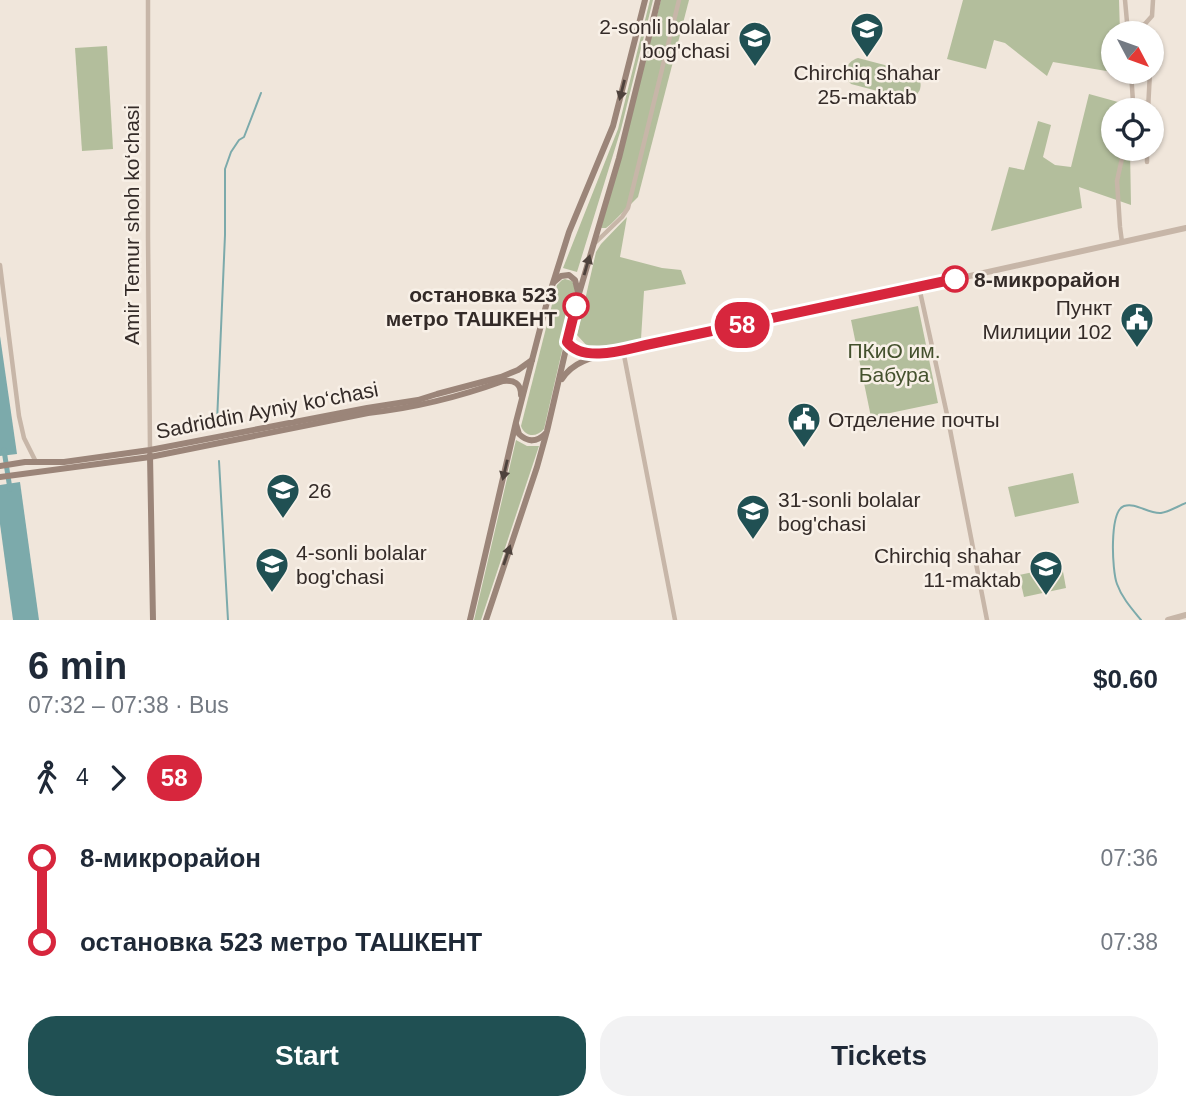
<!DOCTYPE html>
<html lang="en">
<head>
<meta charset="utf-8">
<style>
  :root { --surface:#fff; --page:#f2f2f3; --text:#1f2937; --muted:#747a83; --accent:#205053 }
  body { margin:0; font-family:Arial,sans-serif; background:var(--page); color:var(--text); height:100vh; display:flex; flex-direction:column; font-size:26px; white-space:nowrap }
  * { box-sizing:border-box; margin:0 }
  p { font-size:23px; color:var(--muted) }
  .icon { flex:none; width:38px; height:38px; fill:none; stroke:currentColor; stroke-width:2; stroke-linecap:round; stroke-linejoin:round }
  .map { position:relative; height:620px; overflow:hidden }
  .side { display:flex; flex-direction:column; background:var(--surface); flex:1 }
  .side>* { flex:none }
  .badge { padding:0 14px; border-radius:23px; font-size:24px; line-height:46px }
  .needle { width:46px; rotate:131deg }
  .tools { position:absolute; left:1101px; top:21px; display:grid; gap:14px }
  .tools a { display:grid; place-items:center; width:63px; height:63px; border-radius:50%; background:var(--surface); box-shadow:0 2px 5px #0004; font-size:35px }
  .map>.badge { position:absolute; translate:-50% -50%; box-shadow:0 0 0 4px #fff }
  .legs { display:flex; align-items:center; gap:10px; height:77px; padding:0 28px; font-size:23px }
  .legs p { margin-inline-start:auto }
  .summary { display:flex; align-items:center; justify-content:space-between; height:119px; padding:0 28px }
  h1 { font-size:38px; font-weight:800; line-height:52px }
  .button { display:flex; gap:14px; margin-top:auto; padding:14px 28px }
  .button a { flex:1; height:80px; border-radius:28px; background:var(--accent); color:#fff; font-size:28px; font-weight:800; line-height:80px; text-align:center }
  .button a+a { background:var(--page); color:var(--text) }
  ul { padding:0 28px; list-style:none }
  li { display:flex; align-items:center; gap:24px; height:84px; font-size:26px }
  li i { display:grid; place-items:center; width:10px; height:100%; margin:0 9px; background:currentColor }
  li i::after { content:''; width:18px; height:18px; margin:-9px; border:5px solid; border-radius:50%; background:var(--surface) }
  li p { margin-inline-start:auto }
  li:first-child i { background:linear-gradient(#0000 50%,currentColor 0) }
  li:last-child i { background:linear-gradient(currentColor 50%,#0000 0) }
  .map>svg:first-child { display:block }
  .green { fill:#b3be9c }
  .water { fill:#7caaab }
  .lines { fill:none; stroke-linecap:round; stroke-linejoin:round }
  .stream { stroke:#7caaab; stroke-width:2 }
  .canal { stroke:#7caaab; stroke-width:5 }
  .minor { stroke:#c7b6a8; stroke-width:4.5 }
  .tertiary { stroke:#c7b6a8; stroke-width:6 }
  .secondary { stroke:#9b8579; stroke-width:6 }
  .oneway { fill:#4e423c }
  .line-1-casing { stroke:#fff; stroke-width:16 }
  .line-1 { stroke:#d7263d; stroke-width:10 }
  .stop-1-dot { fill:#fff; stroke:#d7263d; stroke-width:3.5 }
  .labels { text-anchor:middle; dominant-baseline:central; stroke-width:5; stroke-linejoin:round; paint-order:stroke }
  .poi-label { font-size:21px; fill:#342b28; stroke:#f8f0e7; text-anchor:start }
  .street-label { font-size:21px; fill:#342b28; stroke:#f8f0e7 }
  .stop-label { font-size:21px; font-weight:bold; fill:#342b28; stroke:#f8f0e7; text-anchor:start }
  .park-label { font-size:21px; fill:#44512d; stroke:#f8f0e7 }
</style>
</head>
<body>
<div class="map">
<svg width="1186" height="620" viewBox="0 0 1186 620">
  <rect width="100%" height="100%" fill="#f0e6db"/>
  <g class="green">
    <path d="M650,0H653L621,129L577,272L563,268L618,129Z"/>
    <path d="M661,0H689L638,197L611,224L606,228H601Z"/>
    <path d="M963,0H1119L1120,33H1113V72L1118,73L1053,62L1047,76L1005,43L994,40L986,69L947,59Z"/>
    <path d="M107,46L113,149L82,151L75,48Z"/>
    <path d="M858,58L915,73C925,83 921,96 908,99L851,84C842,75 845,62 858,58Z"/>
    <path d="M1089,94L1129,105V110H1113V149H1130L1131,205L1079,187L1082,208L991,231L1009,167L1024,170L1038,121L1051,125L1043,157L1055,165L1071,167Z"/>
    <path d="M627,217L620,257L662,268L681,270L686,284L644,291L641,339L596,350L588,347L577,335L596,252L601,244Z"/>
    <path d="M565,279L572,281L576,290L544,429C536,438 525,437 521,426L557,285L562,280Z"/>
    <path d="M918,306L938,403L871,417L851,320Z"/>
    <path d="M516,440L527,446H539L481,620H474Z"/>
    <path d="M1073,473L1079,503L1015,517L1008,487Z"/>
    <path d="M1062,566L1066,588L1024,597L1019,575Z"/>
  </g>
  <g class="water">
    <path d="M0,336L17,454L0,456Z"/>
    <path d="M20,482L39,620H13L0,524V485Z"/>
  </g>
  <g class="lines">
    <g class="stream">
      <path d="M217,422L225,235V169L231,152L239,140L244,137L261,93"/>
      <path d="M219,461L228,620"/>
      <path d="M1141,620C1132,609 1122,598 1117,584C1112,571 1109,511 1124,506C1136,502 1148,514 1161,513C1169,512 1178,506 1186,503"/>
    </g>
    <path class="canal" d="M4,450L10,489"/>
    <g class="minor">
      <path d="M148,0V237L150,450"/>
      <path d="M1125,0L1128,33"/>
      <path d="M1127,24L1144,25"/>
      <path d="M1146,33L1144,25L1152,16L1153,0"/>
      <path d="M1131,72L1133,102L1132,110"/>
      <path d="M1133,102L1148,103"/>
      <path d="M1148,110L1150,72"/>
      <path d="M1147,162V149"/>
      <path d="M596,242L622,217L628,208L679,0"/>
      <path d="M1122,242L1120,227L1117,181L1124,149"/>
      <path d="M0,265L19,416L24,438L36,462"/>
      <path d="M919,287L948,419L987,620"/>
      <path d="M623,350L675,620"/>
    </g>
    <g class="tertiary">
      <path d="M623,350L839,305L1186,228"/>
      <path d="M1168,620L1186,615"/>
    </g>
    <g class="secondary">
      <path d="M554,282L561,276L569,275L575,280L578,292"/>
      <path d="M567,343C574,353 585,353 597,353"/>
      <path d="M562,379C575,358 601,356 623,350"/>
      <path d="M516,424L519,434C528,443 537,442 545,434"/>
      <path d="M150,455L153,620"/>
      <path d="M0,466L25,462H64L150,450L367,408L418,400L437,394L501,377L518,370L532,360"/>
      <path d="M0,477L150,457L368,413C414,408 459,397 503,381C514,380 521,383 521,395"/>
      <path d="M470,620L516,422L547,302L569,232L613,126L645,0"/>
      <path d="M486,620L537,467L547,431L578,297L619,158L658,0"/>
    </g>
  </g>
  <defs><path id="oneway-solid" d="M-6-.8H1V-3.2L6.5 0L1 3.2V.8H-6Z" transform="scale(1.75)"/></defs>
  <g class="oneway">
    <use href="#oneway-solid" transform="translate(622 90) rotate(104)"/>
    <use href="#oneway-solid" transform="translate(587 265) rotate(-74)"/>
    <use href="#oneway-solid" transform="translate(505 470) rotate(103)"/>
    <use href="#oneway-solid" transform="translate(507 555) rotate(-71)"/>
  </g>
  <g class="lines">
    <defs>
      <path id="line-1" d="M576,306L567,342C583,363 624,350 646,345L955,279"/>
    </defs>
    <use href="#line-1" class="line-1-casing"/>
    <use href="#line-1" class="line-1"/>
  </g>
  <defs>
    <symbol id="school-pin" viewBox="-11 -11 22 30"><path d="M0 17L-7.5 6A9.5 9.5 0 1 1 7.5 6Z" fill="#205053" stroke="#f8f0e7"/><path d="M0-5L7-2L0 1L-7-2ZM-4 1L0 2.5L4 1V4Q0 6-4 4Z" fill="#fff"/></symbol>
    <symbol id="civic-pin" viewBox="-11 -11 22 30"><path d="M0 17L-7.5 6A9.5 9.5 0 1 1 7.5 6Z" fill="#205053" stroke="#f8f0e7"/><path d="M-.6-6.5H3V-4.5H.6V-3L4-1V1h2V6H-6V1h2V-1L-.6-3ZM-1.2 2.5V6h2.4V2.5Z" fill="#fff"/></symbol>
  </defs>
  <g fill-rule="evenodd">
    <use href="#school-pin" x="848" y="10" width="38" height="52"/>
    <use href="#school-pin" x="736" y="19" width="38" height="52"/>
    <use href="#civic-pin" x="1118" y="300" width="38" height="52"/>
    <use href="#civic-pin" x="785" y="400" width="38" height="52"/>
    <use href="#school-pin" x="264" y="471" width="38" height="52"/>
    <use href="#school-pin" x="734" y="492" width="38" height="52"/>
    <use href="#school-pin" x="253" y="545" width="38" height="52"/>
    <use href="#school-pin" x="1027" y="548" width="38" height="52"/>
  </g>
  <g class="stop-1-dot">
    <circle cx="955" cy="279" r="12"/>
    <circle cx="576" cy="306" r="12"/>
  </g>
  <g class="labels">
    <g class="poi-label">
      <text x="730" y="26" text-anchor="end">2-sonli bolalar<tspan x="730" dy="24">bog'chasi</tspan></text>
      <text x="867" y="72" text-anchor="middle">Chirchiq shahar<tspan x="867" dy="24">25-maktab</tspan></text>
      <text x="1112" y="307" text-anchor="end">Пункт<tspan x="1112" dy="24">Милиции 102</tspan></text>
      <text x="828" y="419">Отделение почты</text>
      <text x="308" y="490">26</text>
      <text x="778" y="499">31-sonli bolalar<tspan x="778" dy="24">bog'chasi</tspan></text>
      <text x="296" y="552">4-sonli bolalar<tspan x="296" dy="24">bog'chasi</tspan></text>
      <text x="1021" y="555" text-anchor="end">Chirchiq shahar<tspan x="1021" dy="24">11-maktab</tspan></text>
    </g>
    <g class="street-label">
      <text transform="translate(131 225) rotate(-90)">Amir Temur shoh ko‘chasi</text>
      <text transform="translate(267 410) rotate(-11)">Sadriddin Ayniy ko‘chasi</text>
    </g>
    <g class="stop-label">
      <text x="974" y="279">8-микрорайон</text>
      <text x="557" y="294" text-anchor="end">остановка 523<tspan x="557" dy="24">метро ТАШКЕНТ</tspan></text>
    </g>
    <g class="park-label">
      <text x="894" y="350">ПКиО им.<tspan x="894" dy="24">Бабура</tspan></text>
    </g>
  </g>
</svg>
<div class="tools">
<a><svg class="needle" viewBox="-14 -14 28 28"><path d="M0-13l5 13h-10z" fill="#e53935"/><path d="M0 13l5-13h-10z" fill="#747a83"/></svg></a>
<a><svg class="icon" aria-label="locate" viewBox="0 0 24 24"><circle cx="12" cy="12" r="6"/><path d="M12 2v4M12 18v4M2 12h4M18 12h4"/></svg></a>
</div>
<b class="badge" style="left:742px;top:325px;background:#d7263d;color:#fff">58</b>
</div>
<section class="side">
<div class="summary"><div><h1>6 min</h1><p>07:32 – 07:38 · Bus</p></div><b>$0.60</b></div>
<div class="legs"><svg class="icon" aria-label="walk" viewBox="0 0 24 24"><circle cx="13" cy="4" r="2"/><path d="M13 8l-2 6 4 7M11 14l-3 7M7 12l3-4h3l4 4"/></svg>4<svg class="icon" aria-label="forward" viewBox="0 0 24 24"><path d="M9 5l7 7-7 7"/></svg><b class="badge" style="background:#d7263d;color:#fff">58</b></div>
<ul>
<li><i style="color:#d7263d"></i><b>8-микрорайон</b><p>07:36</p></li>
<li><i style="color:#d7263d"></i><b>остановка 523 метро ТАШКЕНТ</b><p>07:38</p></li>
</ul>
<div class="button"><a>Start</a><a>Tickets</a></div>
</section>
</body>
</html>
